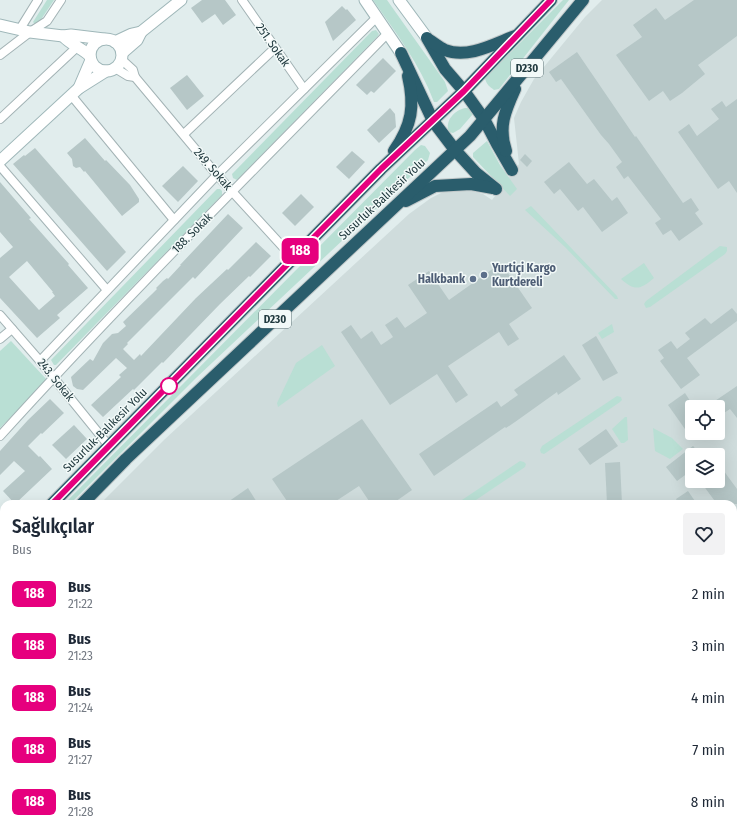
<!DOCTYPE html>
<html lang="en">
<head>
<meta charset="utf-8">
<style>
  :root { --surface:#fff; --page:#f2f2f3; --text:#1f2937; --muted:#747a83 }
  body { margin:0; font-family:"Fira Sans Condensed",sans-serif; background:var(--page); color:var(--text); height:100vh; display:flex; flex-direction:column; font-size:15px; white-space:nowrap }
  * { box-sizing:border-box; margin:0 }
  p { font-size:13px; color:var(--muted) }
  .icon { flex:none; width:22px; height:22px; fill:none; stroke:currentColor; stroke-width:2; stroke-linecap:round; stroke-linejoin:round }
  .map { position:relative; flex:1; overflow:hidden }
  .details { position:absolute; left:0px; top:500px; width:737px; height:336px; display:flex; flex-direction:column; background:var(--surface); border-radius:12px 12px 0 0; box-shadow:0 4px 16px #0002 }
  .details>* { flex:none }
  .badge { padding:0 8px; border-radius:6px; font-size:14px; line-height:26px }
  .fabs { position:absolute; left:685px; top:400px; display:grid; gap:8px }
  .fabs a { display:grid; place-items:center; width:40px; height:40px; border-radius:4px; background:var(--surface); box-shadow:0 4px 16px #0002; font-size:20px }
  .map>.badge { position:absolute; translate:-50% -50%; box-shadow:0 0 0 2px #fff }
  .round { display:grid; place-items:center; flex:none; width:42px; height:42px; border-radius:4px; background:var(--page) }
  .head { display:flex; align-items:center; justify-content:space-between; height:68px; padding:0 12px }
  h1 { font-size:19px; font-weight:600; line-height:30px }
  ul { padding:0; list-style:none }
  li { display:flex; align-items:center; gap:12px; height:52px; padding:0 12px }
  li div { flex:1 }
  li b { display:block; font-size:15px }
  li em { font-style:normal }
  li .badge { min-width:44px; font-weight:700; text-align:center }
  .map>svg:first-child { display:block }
  .built { fill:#cfdcdc; fill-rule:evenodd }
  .green { fill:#b9dfd4 }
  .building { fill:#b6c7c7; fill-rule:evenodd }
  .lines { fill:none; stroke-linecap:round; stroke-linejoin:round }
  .street-casing { stroke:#a3b3b5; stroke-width:10 }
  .secondary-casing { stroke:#9fb7b9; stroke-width:13 }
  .highway-casing { stroke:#c1c8c9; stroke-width:14 }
  .street { stroke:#fff; stroke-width:8 }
  .secondary { stroke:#fff; stroke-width:11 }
  .highway { stroke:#2a5d6c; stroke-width:12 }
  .rail-casing { stroke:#5b757a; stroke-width:4.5 }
  .rail { stroke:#f2f9f8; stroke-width:3; stroke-dasharray:9; stroke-linecap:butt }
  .line-casing { stroke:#fff; stroke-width:9 }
  .line { stroke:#e6007e; stroke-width:6 }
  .service-dot { fill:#5c6f8a; stroke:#f2f9f8; stroke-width:1.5 }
  .stop-dot { fill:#fff; stroke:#e6007e; stroke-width:2 }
  .labels { text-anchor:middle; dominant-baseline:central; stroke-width:3; stroke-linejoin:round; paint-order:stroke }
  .shield { fill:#f2f9f8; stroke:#5f7376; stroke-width:1 }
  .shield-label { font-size:11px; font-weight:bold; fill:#20393e }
  .street-label { font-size:12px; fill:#20393e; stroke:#f2f9f8 }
  .service-label { font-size:12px; font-weight:bold; fill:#4e5e75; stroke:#f2f9f8; text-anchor:start }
</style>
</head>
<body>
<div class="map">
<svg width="737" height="836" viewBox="0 0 737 836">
  <rect width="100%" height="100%" fill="#e1eded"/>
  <g class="built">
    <path d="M602,0H737V533L733,536V504H100L165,439L409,214L431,198L445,191L469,190L483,194L492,200L519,164L514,118L521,102L534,79L585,17ZM692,407H718V433H692ZM692,455H718V481H692Z"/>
    <path d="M4,602V832H304L298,836H0V606Z"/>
  </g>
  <g class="green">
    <path d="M47,0H54L38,24L36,25L33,22Z"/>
    <path d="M373,0H387L445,82L448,91L437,102H434C420,64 396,33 373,0Z"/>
    <path d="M563,0H569L499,89L494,90C490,87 486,84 485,78Z"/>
    <path d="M376,30L379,34L377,37L237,180L233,178L232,174L372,31Z"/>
    <path d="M465,108H471L473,114L460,129L453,133L449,132C444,121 455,110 465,108Z"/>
    <path d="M487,141L500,165L517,189L510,196L473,157V153Z"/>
    <path d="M421,145L425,146L430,153L428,160L196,378L70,504H64L415,150Z"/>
    <path d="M217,189H220L222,191V195L56,365H54L51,360Z"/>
    <path d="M531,206L617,296L618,299H615L565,247L525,210Z"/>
    <path d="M720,246L727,247V251L725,254L650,307L646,308L644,304L646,301Z"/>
    <path d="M644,263L654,278C641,289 635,292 621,279Z"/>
    <path d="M612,324L614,332L602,339L598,333Z"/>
    <path d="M11,341L47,380L0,428V351Z"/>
    <path d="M322,345L335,366L278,407L277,403L296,363Z"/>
    <path d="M617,396L621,397L622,400L620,402L547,452L544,454L541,453L540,450L542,446Z"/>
    <path d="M625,417H627L628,440L624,443H621L612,429Z"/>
    <path d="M653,428L672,438L683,449L670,459L655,451Z"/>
    <path d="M520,461L524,462L526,464L525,467L470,504H456Z"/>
  </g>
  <g class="building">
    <path d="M202,0H225L236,15L223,25L215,14L202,23L191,8Z"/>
    <path d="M694,0H737V36L698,65L705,74L682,93L670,101L663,91L649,101L616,55L642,37L633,25L656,8L665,20Z"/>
    <path d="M342,6L346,10L347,9L356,20L333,41L325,22Z"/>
    <path d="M577,52L635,137L636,136L683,203L691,198L699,210L695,213L703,224L679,241L671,230L663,235L655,223L661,219L628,176L624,179L616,167L622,162L609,144L601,135L561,79L556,82L549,72Z"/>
    <path d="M383,58L396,71L374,93L371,91L367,95L356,85Z"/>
    <path d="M187,75L204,96L187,110L170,88Z"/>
    <path d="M737,99V193L729,181L718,189L678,132L689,124L697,136L719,119L711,109L722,101L726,107Z"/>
    <path d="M390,108L395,114L396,127L379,143L367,130Z"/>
    <path d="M85,138L105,161L106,160L130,185L139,199V202L122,216L85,171L84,172L80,167L76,168L73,166L72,159L67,153Z"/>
    <path d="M35,148L126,252L107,271L13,164L24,155L25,156Z"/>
    <path d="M352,151L365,162L349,179L336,167Z"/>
    <path d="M525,154L532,161L527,167L520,160Z"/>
    <path d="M569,162L587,184L594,179L612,201L617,197L628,213L602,232L583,207L578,211L560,189L554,194L544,182Z"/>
    <path d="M183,166L198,181L178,202L162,186Z"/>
    <path d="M0,182L31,218L29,219L69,264L68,265L88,288L57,315L60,318L37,338L0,298V258L13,247L0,232ZM27,261L53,292H52L55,296L39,310L9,277Z"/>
    <path d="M301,194L314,207L295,226L282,213Z"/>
    <path d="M228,214L243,228L195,279L193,277L127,343L128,344L123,349L134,360L140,354L141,356L196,298L227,269L228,270L256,242L271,256L250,277L249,276L220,304L163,363L162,362L134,390L133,389L103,417L91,405L121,377L119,375L127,368L116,358L83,390L77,389L73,386L71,377L90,359L93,361L103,343L112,334L118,333L126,326L123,322L152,294L157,289L156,288L163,281L167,278L168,279L181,265H180Z"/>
    <path d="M501,263L532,308L509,324L519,339L508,346L499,332L448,366L468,395L456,403L437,374L390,405L341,332L351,325L361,339L372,331L381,345L393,337L385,325L397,317L405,328L427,313L408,285L429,271L449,300Z"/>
    <path d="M732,308L737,314V321L687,358L700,375L681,389L660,361L664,358L658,350L671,341L677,349L690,339L685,333L705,318L711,324Z"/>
    <path d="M596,336L618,373L603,381L582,345Z"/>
    <path d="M564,355L581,379L558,395L557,392L515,422L506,428L505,427L434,476L419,454L497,401L501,407L518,395L514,390Z"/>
    <path d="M737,386V418L730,409L718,417V407H706Z"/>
    <path d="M685,393L692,404V439L668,405Z"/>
    <path d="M50,399L64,413L42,434L41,433L28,446L39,457L40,456L52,469L15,504L3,491L25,471L14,461L0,475V451L28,420Z"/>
    <path d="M362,419L412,490L392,504H371L359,486L336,501L338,504H289L272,479Z"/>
    <path d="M74,425L87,439L66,459L52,445Z"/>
    <path d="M606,429L618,446L590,465L578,449Z"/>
    <path d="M693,446L701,455H692V470L677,481L666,467Z"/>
    <path d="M620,462L622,504H607L605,463Z"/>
    <path d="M718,463L737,489V504H717L700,481H718Z"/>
    <path d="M248,488L258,504H225Z"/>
    <path d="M688,491L697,504H679L676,499Z"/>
  </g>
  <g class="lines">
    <defs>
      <g id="street">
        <path d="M242,0L304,89"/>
        <path d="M20,29L38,0"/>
        <path d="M0,55L30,32L47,21L61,0"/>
        <path d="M115,68L128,76L135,77L133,70L121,59"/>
        <path d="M135,77L217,175L293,258"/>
        <path d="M71,95L174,220"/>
        <path d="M0,119L77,47"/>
        <path d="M184,134L275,48"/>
        <path d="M0,166L107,290"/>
        <path d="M0,315L40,361L109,446"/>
        <path d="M0,339L12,329"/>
        <path d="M40,361L217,175L377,17"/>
        <path d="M0,436C125,298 257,167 388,33"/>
        <path d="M272,832L273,834"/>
        <path d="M536,832L538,836"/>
        <path d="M683,832L684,836"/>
        <path d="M365,836L371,832"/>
        <path d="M608,836L615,832"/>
      </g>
      <g id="secondary">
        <path d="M365,0L401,53"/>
        <path d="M399,0L427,38"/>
        <path d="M0,25L30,32L63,36"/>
        <path d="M141,32L181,0"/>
        <circle cx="106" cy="55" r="16"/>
        <path d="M115,42L132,34L141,32L137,40L122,53"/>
        <path d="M90,56C82,48 71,45 63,36L71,35L104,39"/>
        <path d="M79,88L91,60"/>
        <path d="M0,161L79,88L106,71"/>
      </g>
      <g id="highway">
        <path d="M427,38L445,69L464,91L484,119L497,144L512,170"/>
        <path d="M429,40C434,43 440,48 445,50C468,59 494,44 515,36"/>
        <path d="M401,53L433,121L455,150L476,173L496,189"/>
        <path d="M394,151C412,125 415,106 408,76"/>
        <path d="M506,151C498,127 505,111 515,89"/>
        <path d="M406,201L435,186L471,184L493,188"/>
        <path d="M52,504L381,169L464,91L551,0"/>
        <path d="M82,504L126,459L470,136L583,0"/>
        <path d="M0,556L4,552"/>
        <path d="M0,587L4,583"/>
      </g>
    </defs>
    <use href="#street" class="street-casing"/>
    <use href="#secondary" class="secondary-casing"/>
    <use href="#highway" class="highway-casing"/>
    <use href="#street" class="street"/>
    <use href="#secondary" class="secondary"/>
    <use href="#highway" class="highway"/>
    <defs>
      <g id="rail">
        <path d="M733,553L737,550"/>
        <path d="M328,836L333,832"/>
      </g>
    </defs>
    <use href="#rail" class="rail-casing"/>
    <use href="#rail" class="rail"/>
  </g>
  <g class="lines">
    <defs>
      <path id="line" d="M52,504L381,169L464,91L551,0"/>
    </defs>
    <use href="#line" class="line-casing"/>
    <use href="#line" class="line"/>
  </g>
  <g class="service-dot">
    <circle cx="484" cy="275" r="4"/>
    <circle cx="473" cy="279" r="4"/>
  </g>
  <circle class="stop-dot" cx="169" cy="386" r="8"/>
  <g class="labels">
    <g class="shield">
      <rect x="511" y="59" width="32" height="18" rx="3"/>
      <rect x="259" y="310" width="32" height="18" rx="3"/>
    </g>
    <g class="shield-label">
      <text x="527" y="68">D230</text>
      <text x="275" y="319">D230</text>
    </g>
    <g class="street-label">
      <text transform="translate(273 45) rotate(55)">251. Sokak</text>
      <text transform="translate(213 169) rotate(49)">249. Sokak</text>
      <text transform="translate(382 199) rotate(-43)">Susurluk-Balıkesir Yolu</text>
      <text transform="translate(192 233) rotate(-45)">188. Sokak</text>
      <text transform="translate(56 380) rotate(51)">243. Sokak</text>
      <text transform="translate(105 430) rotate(-45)">Susurluk-Balıkesir Yolu</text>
    </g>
    <g class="service-label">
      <text x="492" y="268">Yurtiçi Kargo<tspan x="492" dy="14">Kurtdereli</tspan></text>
      <text x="465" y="279" text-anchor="end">Halkbank</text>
    </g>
  </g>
</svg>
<div class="fabs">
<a><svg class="icon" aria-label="locate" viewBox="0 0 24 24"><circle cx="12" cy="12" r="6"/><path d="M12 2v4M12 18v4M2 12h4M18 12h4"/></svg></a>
<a><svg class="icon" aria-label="layers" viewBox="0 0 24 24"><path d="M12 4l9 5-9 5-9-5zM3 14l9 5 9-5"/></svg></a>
</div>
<b class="badge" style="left:300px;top:251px;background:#e6007e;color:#fff">188</b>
<section class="details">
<div class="head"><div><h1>Sağlıkçılar</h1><p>Bus</p></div><a class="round"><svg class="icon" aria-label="heart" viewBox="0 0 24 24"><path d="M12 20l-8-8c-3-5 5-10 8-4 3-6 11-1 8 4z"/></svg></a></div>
<ul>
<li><span class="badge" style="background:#e6007e;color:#fff">188</span><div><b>Bus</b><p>21:22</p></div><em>2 min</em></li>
<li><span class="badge" style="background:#e6007e;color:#fff">188</span><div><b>Bus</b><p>21:23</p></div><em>3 min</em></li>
<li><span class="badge" style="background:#e6007e;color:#fff">188</span><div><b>Bus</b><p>21:24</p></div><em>4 min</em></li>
<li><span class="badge" style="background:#e6007e;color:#fff">188</span><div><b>Bus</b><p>21:27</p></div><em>7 min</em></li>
<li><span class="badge" style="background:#e6007e;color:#fff">188</span><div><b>Bus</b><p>21:28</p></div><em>8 min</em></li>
</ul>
</section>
</div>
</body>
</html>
